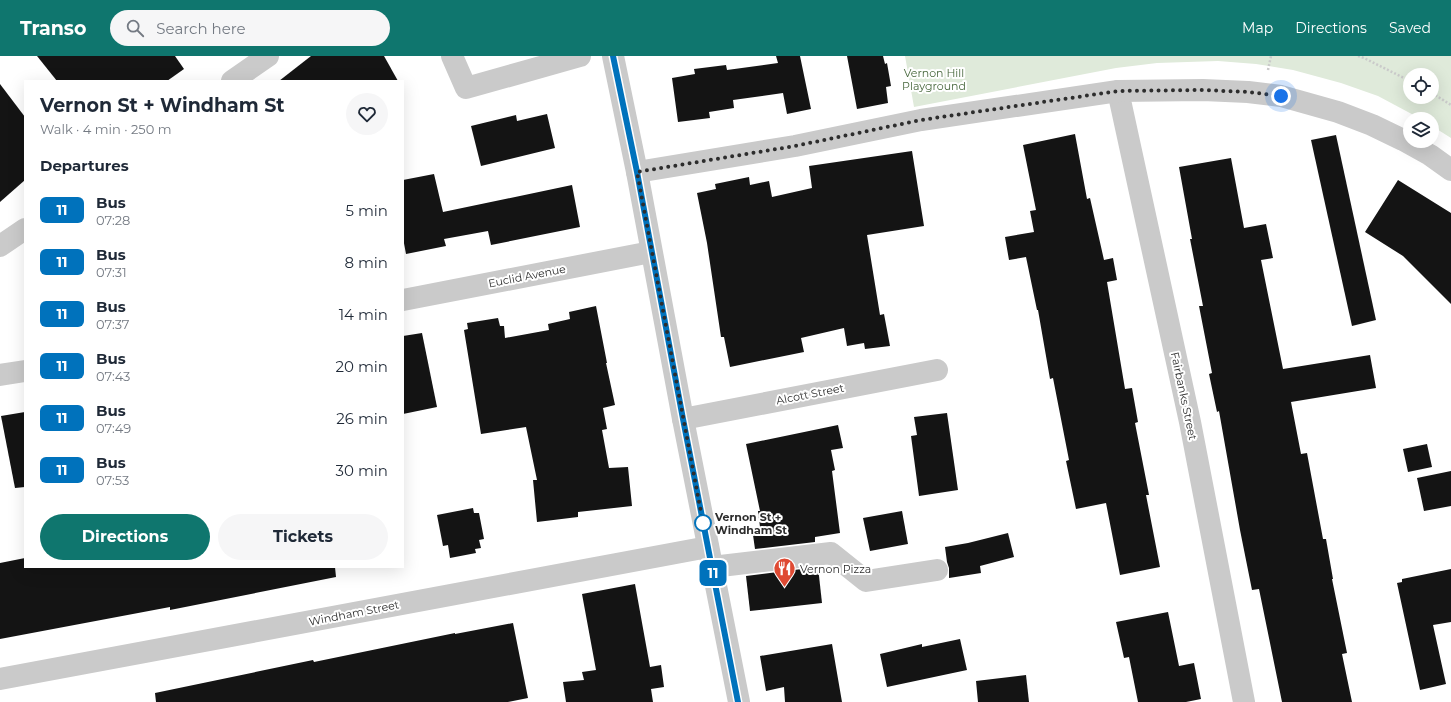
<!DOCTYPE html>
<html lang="en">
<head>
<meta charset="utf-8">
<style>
  :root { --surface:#fff; --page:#f6f6f7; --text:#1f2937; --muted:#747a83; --accent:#0f766e }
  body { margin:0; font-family:Montserrat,sans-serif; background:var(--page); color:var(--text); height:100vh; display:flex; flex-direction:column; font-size:15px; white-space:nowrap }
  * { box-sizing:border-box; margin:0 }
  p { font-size:13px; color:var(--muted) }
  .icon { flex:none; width:22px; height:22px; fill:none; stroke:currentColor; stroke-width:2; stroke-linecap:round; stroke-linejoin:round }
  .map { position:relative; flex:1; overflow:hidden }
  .sheet { position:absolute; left:24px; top:24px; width:380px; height:488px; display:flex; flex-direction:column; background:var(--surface); border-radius:0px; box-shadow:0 4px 16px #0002 }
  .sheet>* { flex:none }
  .badge { padding:0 8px; border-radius:6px; font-size:14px; line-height:26px }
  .buttons { position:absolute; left:1403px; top:12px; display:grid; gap:8px }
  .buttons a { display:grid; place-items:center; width:36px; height:36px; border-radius:50%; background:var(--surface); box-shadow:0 4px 16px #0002; font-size:20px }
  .you { position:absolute; width:20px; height:20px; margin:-10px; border:3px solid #fff; border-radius:50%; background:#1a73e8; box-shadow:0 0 0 6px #1a73e833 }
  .map>.badge { position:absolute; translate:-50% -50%; box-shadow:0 0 0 2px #fff }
  h2 { padding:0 16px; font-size:15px; line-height:36px }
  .round { display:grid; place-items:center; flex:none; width:42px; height:42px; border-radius:21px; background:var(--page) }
  .summary { display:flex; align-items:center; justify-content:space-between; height:68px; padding:0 16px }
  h1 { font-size:19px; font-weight:700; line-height:30px }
  .primary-button { display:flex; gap:8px; margin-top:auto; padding:8px 16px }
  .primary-button a { flex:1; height:46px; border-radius:24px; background:var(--accent); color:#fff; font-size:16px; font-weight:700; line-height:46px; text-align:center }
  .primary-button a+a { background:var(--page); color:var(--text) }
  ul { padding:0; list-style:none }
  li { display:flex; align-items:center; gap:12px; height:52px; padding:0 16px }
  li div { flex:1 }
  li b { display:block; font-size:15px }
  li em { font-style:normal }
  li .badge { min-width:44px; font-weight:700; text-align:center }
  header { display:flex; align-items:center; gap:24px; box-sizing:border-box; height:56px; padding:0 20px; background:var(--accent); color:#fff }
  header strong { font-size:19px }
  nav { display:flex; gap:22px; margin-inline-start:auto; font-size:14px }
  .search { width:280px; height:36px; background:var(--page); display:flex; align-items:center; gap:10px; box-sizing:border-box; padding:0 14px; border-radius:22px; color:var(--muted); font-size:15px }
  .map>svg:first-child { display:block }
  .green { fill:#dfeada; fill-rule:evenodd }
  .building { fill:#141414 }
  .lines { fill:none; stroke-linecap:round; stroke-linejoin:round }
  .path { stroke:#cacaca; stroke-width:2.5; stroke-dasharray:2 2; stroke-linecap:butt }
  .minor { stroke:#cacaca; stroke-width:22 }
  .line-casing { stroke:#fff; stroke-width:9 }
  .line { stroke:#0072bc; stroke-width:6 }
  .walk { stroke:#2d2d2d; stroke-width:4; stroke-dasharray:0 7.2 }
  .stop-dot { fill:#fff; stroke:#0072bc; stroke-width:2 }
  .labels { text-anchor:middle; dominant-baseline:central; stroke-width:4; stroke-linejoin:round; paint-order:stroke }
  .park-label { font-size:11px; fill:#47673c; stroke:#fff }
  .street-label { font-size:11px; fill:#2d2d2d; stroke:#fff }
  .stop-label { font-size:11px; font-weight:bold; fill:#2d2d2d; stroke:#fff; text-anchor:start }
  .poi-label { font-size:11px; fill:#2d2d2d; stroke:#fff; text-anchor:start }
</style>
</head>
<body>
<header>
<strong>Transo</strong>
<div class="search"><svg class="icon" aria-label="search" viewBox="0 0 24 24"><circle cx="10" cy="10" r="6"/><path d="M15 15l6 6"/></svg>Search here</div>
<nav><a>Map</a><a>Directions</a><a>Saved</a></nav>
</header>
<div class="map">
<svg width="1451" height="646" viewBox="0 0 1451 646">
  <rect width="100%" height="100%" fill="#fff"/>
  <path class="green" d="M905,0H1451V82L1432,70V63H1421L1378,40L1341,27L1293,14L1256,8L1218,5L1157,7L1116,12L914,51ZM1410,19H1432V41H1410Z"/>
  <g class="building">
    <path d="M37,0H175L184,13L167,25H57Z"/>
    <path d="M311,0H384L398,25H279Z"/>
    <path d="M776,0H800L811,53L787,58L783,37L733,44L734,52L709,56L710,62L678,66L672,22L695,18L694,13L726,9L727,14L778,7Z"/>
    <path d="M847,0H883L885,8L887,7L891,30L886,31L888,47L857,53Z"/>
    <path d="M0,28L25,61V124L0,146Z"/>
    <path d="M547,58L555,92L481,110L471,70L516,59L517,65Z"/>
    <path d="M1075,78L1087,143L1090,142L1104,204L1113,202L1117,224L1107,226L1125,333L1132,332L1138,366L1135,367L1149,439H1146L1160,511L1120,519L1106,447L1076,453L1066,405L1069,404L1053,322L1050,323L1038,254H1037L1026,201L1009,204L1005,181L1034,176L1030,155L1036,154L1023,89Z"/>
    <path d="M1336,79L1376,264L1352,270L1311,84Z"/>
    <path d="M912,95L924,170L867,179L880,259L884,258L890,290L865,293L864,287L847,290L844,272L801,282L804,296L730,311L724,281H721L707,187L697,137L716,133L715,128L749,121L750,129L769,125L772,141L812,132L809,110Z"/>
    <path d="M1231,102L1244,172L1266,168L1273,202L1261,204L1283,313L1370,299L1376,332L1291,346L1301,398L1307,397L1323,483H1326L1333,523H1332L1347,597L1342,598L1352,646H1282L1259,533L1252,534L1240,474L1219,355L1217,356L1209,318L1212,317L1199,250H1203L1190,183H1192L1179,111Z"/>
    <path d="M434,118L443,156L572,129L580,171L491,189L488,175L444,183L446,190L406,198L403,182V124Z"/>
    <path d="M1398,124L1451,157V248L1403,200L1365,176Z"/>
    <path d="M596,250L607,307H606L615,349L603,352L607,373L602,374L609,412L628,411L632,450L578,456V461L537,466L533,424H537L526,371L481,378L464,274L468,273L467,267L498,262L500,270H504L505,282L549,274L548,268L570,263L569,256Z"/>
    <path d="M422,277L437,351L403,358V280Z"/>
    <path d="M25,356V431L15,432L1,360Z"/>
    <path d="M947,357L958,434L919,440L911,380L917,379L914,361Z"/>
    <path d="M838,369L843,392L831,394L835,414L832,415L840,477L815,481V486L755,493L752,472L760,471L758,455H760L746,388Z"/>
    <path d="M1427,388L1432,411L1408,416L1403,393Z"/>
    <path d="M1451,415V450L1424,455L1417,422Z"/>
    <path d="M473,452L474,457H479L484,483L479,484L481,492L475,493L476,497L450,502L448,489L443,490L437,459Z"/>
    <path d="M902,455L908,488L870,495L863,462Z"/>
    <path d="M1008,477L1014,501L980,510L981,517L949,522V512L947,506L945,491L968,487Z"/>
    <path d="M25,502V511H335L336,521L170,554V551L0,583V507Z"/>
    <path d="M818,511L822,547L750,555L746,520Z"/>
    <path d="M1451,513V566L1433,569L1446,628L1420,634L1397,527L1402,526V523Z"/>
    <path d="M635,528L650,611L661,609L664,631L651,633L653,646H566L563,626L584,624L582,616L596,614L582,538Z"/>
    <path d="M1168,556L1179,610L1194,607L1201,643L1186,646H1138L1129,601L1124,602L1116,566Z"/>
    <path d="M513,567L528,642L508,646H156L155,637L313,604L314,606L455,577V578Z"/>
    <path d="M960,583L967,614L887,631L880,598L922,588V591Z"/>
    <path d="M832,588L842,646H785L784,631L766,635L760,600Z"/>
    <path d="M1026,619L1029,646H978L976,625Z"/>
  </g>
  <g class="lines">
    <g class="path">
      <path d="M1358,0L1364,2L1410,25"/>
      <path d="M1268,14L1271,0"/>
      <path d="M1432,37L1451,49"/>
    </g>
    <g class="minor">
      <path d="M452,0L466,32L580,0"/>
      <path d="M613,0L637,116L683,363L739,646"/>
      <path d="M232,25L268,0"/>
      <path d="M1118,35L1190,366L1244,646"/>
      <path d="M637,116L795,90L921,64L1118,35L1203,34L1248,36L1281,40L1338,56L1372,69L1403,84L1430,99L1451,114"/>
      <path d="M0,190L25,173"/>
      <path d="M403,244L651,196"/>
      <path d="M0,319L25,315"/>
      <path d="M683,363L937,314"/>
      <path d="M712,511L831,497L866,525L937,514"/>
      <path d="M0,623L708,491"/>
    </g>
  </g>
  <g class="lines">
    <defs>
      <path id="line" d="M613,0L637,116L683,363L738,646"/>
    </defs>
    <use href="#line" class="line-casing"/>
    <use href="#line" class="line"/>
    <path class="walk" d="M703,467L637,116L795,90L921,64L1118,35L1203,34L1248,36L1281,40"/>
  </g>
  <defs>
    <symbol id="restaurant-pin" viewBox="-11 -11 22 30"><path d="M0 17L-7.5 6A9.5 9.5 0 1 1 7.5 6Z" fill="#df4a33" stroke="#fff"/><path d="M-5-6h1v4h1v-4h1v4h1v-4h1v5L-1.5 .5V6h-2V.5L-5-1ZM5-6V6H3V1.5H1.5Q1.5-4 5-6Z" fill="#fff"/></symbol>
  </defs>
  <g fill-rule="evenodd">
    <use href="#restaurant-pin" x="772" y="500" width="25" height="34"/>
  </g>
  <circle class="stop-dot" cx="703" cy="467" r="8"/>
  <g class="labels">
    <g class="park-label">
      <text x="934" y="17">Vernon Hill<tspan x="934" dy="13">Playground</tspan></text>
    </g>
    <g class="street-label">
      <text transform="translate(527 220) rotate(-11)">Euclid Avenue</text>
      <text transform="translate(810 338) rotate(-11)">Alcott Street</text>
      <text transform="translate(1184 340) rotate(78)">Fairbanks Street</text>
      <text transform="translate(354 557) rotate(-11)">Windham Street</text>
    </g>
    <g class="stop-label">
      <text x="715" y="461">Vernon St +<tspan x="715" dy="13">Windham St</tspan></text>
    </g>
    <g class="poi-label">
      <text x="800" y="513">Vernon Pizza</text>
    </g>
  </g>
</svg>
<div class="buttons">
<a><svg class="icon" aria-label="locate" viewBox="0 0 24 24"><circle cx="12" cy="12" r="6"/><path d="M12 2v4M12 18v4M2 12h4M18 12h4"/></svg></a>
<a><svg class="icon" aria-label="layers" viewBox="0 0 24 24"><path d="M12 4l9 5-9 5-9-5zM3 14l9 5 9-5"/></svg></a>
</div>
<div class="you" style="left:1281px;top:40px"></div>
<b class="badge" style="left:713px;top:517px;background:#0072bc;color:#fff">11</b>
<section class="sheet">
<div class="summary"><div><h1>Vernon St + Windham St</h1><p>Walk · 4 min · 250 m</p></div><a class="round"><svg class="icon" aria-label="heart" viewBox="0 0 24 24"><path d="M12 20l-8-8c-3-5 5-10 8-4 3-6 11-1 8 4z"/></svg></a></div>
<h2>Departures</h2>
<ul>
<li><span class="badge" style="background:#0072bc;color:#fff">11</span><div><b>Bus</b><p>07:28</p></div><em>5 min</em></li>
<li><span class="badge" style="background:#0072bc;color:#fff">11</span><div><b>Bus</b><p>07:31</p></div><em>8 min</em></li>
<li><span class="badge" style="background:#0072bc;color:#fff">11</span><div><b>Bus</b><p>07:37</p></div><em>14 min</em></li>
<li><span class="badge" style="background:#0072bc;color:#fff">11</span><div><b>Bus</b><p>07:43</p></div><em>20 min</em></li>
<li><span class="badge" style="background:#0072bc;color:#fff">11</span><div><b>Bus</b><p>07:49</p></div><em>26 min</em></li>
<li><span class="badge" style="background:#0072bc;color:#fff">11</span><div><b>Bus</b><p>07:53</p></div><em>30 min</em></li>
</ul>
<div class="primary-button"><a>Directions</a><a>Tickets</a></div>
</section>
</div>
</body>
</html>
